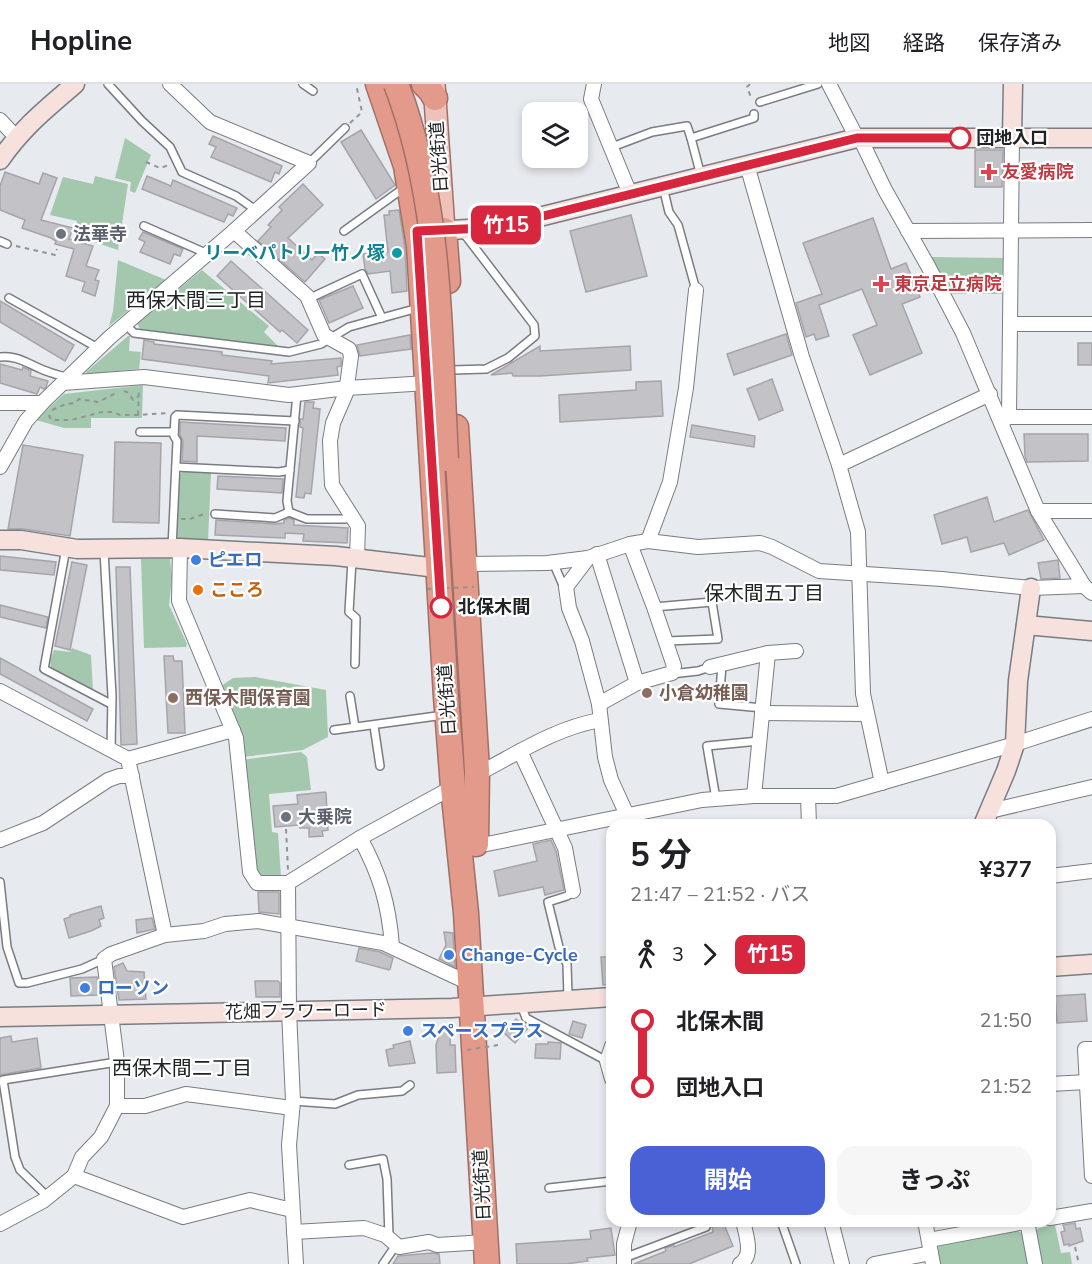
<!DOCTYPE html>
<html lang="ja">
<head>
<meta charset="utf-8">
<style>
  :root { --surface:#fff; --page:#f6f6f6; --text:#202124; --muted:#757577; --line:#e0e0e0; --accent:#4a61d5 }
  body { margin:0; font-family:"Nunito Sans","Noto Sans JP",sans-serif; background:var(--page); color:var(--text); height:100vh; display:flex; flex-direction:column; font-size:22px; white-space:nowrap }
  * { box-sizing:border-box; margin:0 }
  p { font-size:20px; color:var(--muted) }
  .icon { flex:none; width:33px; height:33px; fill:none; stroke:currentColor; stroke-width:2; stroke-linecap:round; stroke-linejoin:round }
  .map { position:relative; flex:1; overflow:hidden }
  .sheet { position:absolute; left:606px; top:735px; width:450px; height:408px; display:flex; flex-direction:column; background:var(--surface); border-radius:18px; box-shadow:0 3px 9px #0003 }
  .sheet>* { flex:none }
  .badge { padding:0 12px; border-radius:9px; font-size:21px; line-height:39px }
  .controls { position:absolute; left:522px; top:18px; display:grid; gap:12px }
  .controls a { display:grid; place-items:center; width:66px; height:66px; border-radius:12px; background:var(--surface); box-shadow:0 3px 9px #0003; font-size:30px }
  .map>.badge { position:absolute; translate:-50% -50%; box-shadow:0 0 0 3px #fff }
  .legs { display:flex; align-items:center; gap:9px; height:66px; padding:0 24px; font-size:20px }
  .legs p { margin-inline-start:auto }
  .overview { display:flex; align-items:center; justify-content:space-between; height:102px; padding:0 24px }
  h1 { font-size:33px; font-weight:700; line-height:45px }
  .primary-button { display:flex; gap:12px; margin-top:auto; padding:12px 24px }
  .primary-button a { flex:1; height:69px; border-radius:18px; background:var(--accent); color:#fff; font-size:24px; font-weight:700; line-height:69px; text-align:center }
  .primary-button a+a { background:var(--page); color:var(--text) }
  ul { padding:0 24px; list-style:none }
  li { display:flex; align-items:center; gap:21px; height:66px; font-size:22px }
  li i { display:grid; place-items:center; width:9px; height:100%; margin:0 8px; background:currentColor }
  li i::after { content:''; width:15px; height:15px; margin:-8px; border:4px solid; border-radius:50%; background:var(--surface) }
  li p { margin-inline-start:auto }
  li:first-child i { background:linear-gradient(#0000 50%,currentColor 0) }
  li:last-child i { background:linear-gradient(currentColor 50%,#0000 0) }
  header { display:flex; align-items:center; gap:36px; box-sizing:border-box; height:84px; padding:0 30px; background:var(--surface); border-bottom:2px solid var(--line) }
  header strong { font-size:28px }
  nav { display:flex; gap:33px; margin-inline-start:auto; font-size:21px }
  .map>svg:first-child { display:block }
  .green { fill:#a3c8ae }
  .building { fill:#c3c2c7; stroke:#a6a4aa; stroke-width:1.5 }
  .lines { fill:none; stroke-linecap:round; stroke-linejoin:round }
  .lane-casing { stroke:#797c81; stroke-width:10 }
  .street-casing { stroke:#797c81; stroke-width:16 }
  .secondary-casing { stroke:#797c81; stroke-width:21 }
  .primary-casing { stroke:#9f7067; stroke-width:24 }
  .highway-casing { stroke:#9f7067; stroke-width:27 }
  .path { stroke:#919497; stroke-width:2; stroke-dasharray:4.5 4.5; stroke-linecap:butt }
  .lane { stroke:#fff; stroke-width:7 }
  .street { stroke:#fff; stroke-width:14 }
  .secondary { stroke:#f7e1dc; stroke-width:18 }
  .primary { stroke:#efc2b9; stroke-width:21 }
  .highway { stroke:#e49a8b; stroke-width:24 }
  .highway-bridge-casing { stroke:#9f7067; stroke-width:27; stroke-linecap:butt }
  .path-bridge { stroke:#919497; stroke-width:2; stroke-dasharray:4.5 4.5; stroke-linecap:butt }
  .highway-bridge { stroke:#e49a8b; stroke-width:24 }
  .line-1-casing { stroke:#fff; stroke-width:14 }
  .line-1 { stroke:#d7263d; stroke-width:9 }
  .stop-1-dot { fill:#fff; stroke:#d7263d; stroke-width:3 }
  .health-dot { fill:#e0444e; stroke:#fff; stroke-width:2 }
  .worship-dot { fill:#6b7280; stroke:#fff; stroke-width:2 }
  .culture-dot { fill:#0f9aa8; stroke:#fff; stroke-width:2 }
  .shop-dot { fill:#3f7fe0; stroke:#fff; stroke-width:2 }
  .food-dot { fill:#e8710a; stroke:#fff; stroke-width:2 }
  .education-dot { fill:#8d6e63; stroke:#fff; stroke-width:2 }
  .labels { text-anchor:middle; dominant-baseline:central; stroke-width:4.5; stroke-linejoin:round; paint-order:stroke }
  .stop-label { font-size:18px; font-weight:bold; fill:#202223; stroke:#fff; text-anchor:start }
  .street-label { font-size:18px; fill:#202223; stroke:#fff }
  .health-label { font-size:18px; font-weight:bold; fill:#be3a42; stroke:#fff; text-anchor:start }
  .worship-label { font-size:18px; font-weight:bold; fill:#5b616d; stroke:#fff; text-anchor:start }
  .culture-label { font-size:18px; font-weight:bold; fill:#0d838f; stroke:#fff; text-anchor:end }
  .shop-label { font-size:18px; font-weight:bold; fill:#366cbe; stroke:#fff; text-anchor:start }
  .food-label { font-size:18px; font-weight:bold; fill:#c56008; stroke:#fff; text-anchor:start }
  .education-label { font-size:18px; font-weight:bold; fill:#785e54; stroke:#fff; text-anchor:start }
  .neighbourhood-label { font-size:20px; fill:#202223; stroke:#fff }
</style>
</head>
<body>
<header>
<strong>Hopline</strong>
<nav><a>地図</a><a>経路</a><a>保存済み</a></nav>
</header>
<div class="map">
<svg width="1092" height="1180" viewBox="0 0 1092 1180">
  <rect width="100%" height="100%" fill="#e7eaef"/>
  <g class="green">
    <path d="M125,54L151,71L135,109L130,107L131,98L115,94Z"/>
    <path d="M95,92L128,100L118,166L76,152L79,143L76,142L77,137L50,131L63,93L93,100Z"/>
    <path d="M930,173L1003,174L1002,210H951Z"/>
    <path d="M118,176L166,196L109,242L113,227Z"/>
    <path d="M202,186L269,242L264,248L279,263L140,245L137,239Z"/>
    <path d="M128,252H130L129,267L141,268L139,285L87,290L86,288Z"/>
    <path d="M143,301L142,334H91V344H64L36,336L64,310Z"/>
    <path d="M183,387L211,388L208,457L180,456L177,452L179,392Z"/>
    <path d="M141,475H170L172,493L169,521L187,560L186,563L144,564Z"/>
    <path d="M72,564L91,571L93,607L51,584L50,577L54,566L70,568Z"/>
    <path d="M255,593L326,606L328,653L303,666L242,673L221,602L233,594Z"/>
    <path d="M301,668L307,673L311,706L269,710L272,748L278,749L281,793L262,794L254,785L241,676Z"/>
    <path d="M1055,1141L1061,1169L1070,1168L1072,1180H1042L1036,1147L1039,1144Z"/>
    <path d="M1018,1147L1023,1150L1028,1180H940L938,1162L940,1158Z"/>
  </g>
  <g class="building">
    <path d="M361,46L395,101L376,115L341,58Z"/>
    <path d="M213,52L282,82L279,90L275,88L271,98L211,73L216,63L209,60Z"/>
    <path d="M975,66H1003L1002,103H975Z"/>
    <path d="M5,88L39,100L43,89L57,94L41,136L73,144L69,155L93,162L86,182L99,186L95,196L99,197L95,212L82,207L85,198L66,192L74,165L55,160L56,157L51,154L22,144L25,136L0,126V102Z"/>
    <path d="M147,92L171,102L173,96L237,124L233,132L228,130L224,138L142,105Z"/>
    <path d="M303,100L323,121L288,154L312,176L318,169L325,175L305,198L258,157L271,143L268,141L282,126L279,123Z"/>
    <path d="M399,126L405,164L407,207L392,209L390,187L368,190L365,185L363,170L388,168L384,131H389V127Z"/>
    <path d="M631,131L647,192L586,208L570,147Z"/>
    <path d="M873,134L891,185L906,179L920,213L902,220L922,269L870,291L853,251L877,241L862,205L819,221L829,252L816,256L814,250L806,253L796,219L822,210L803,159Z"/>
    <path d="M143,148L183,165L180,172L174,170L170,180L140,168L145,158L139,155Z"/>
    <path d="M231,177L308,246L297,259L282,246L280,248L217,192Z"/>
    <path d="M353,202L363,224L329,239L319,216Z"/>
    <path d="M0,217L74,261L65,277L0,238Z"/>
    <path d="M786,250L792,271L734,291L727,270Z"/>
    <path d="M410,251L411,265L360,272L357,261Z"/>
    <path d="M144,256L154,258V260L222,268V271L272,277L271,280L341,274V282L337,283L338,291L268,299L269,292L142,275Z"/>
    <rect x="1078" y="259" width="14" height="22"/>
    <path d="M540,262V267L630,262L631,286L540,292H513L512,289L491,291Z"/>
    <path d="M0,280L22,286L23,283L31,287L30,292L48,297L46,303L44,305L40,303L37,310L0,299Z"/>
    <path d="M772,295L783,326L759,336L747,305Z"/>
    <path d="M661,297L663,332L560,338L559,311L636,306V298Z"/>
    <path d="M305,318H314L313,324L320,325L311,410L305,409L304,414L296,413L303,344L300,343V335H303Z"/>
    <path d="M180,338L286,344L285,357L197,352V378L182,377L183,357L180,351Z"/>
    <path d="M692,341L755,352L754,363L690,353Z"/>
    <path d="M1024,350H1088V377L1027,378L1025,372Z"/>
    <path d="M115,358L161,359L159,439L113,438Z"/>
    <path d="M23,361L83,371L70,452L23,445H8Z"/>
    <path d="M218,392L283,395L282,409L217,405Z"/>
    <path d="M987,413L994,438L1028,426L1044,456L1009,471L1004,459L971,468L967,453L942,460L934,431Z"/>
    <path d="M289,434L294,436V441L348,444L347,459L303,457L304,450L285,449V454L215,451L216,436L275,440L284,439V436Z"/>
    <path d="M0,472L56,478L54,491L0,486Z"/>
    <path d="M1058,476L1060,494L1041,495L1038,479Z"/>
    <path d="M72,478L87,481L70,566L55,562Z"/>
    <path d="M116,483H130L137,660L121,661Z"/>
    <path d="M0,521L48,533L46,544L0,533Z"/>
    <path d="M164,572H173L174,577H182L185,649H168Z"/>
    <path d="M0,574L93,625L87,637L0,590Z"/>
    <path d="M325,708L326,709L328,746L322,747L323,752L309,753V744H300L299,741L275,743L273,722L298,720L297,711Z"/>
    <path d="M551,756L556,767L564,806L545,811L543,803L499,812L494,787L537,777L533,760Z"/>
    <path d="M258,808H279V830L259,828Z"/>
    <path d="M101,822L104,834L99,836L101,842L91,847L69,854L64,835L70,833V831Z"/>
    <path d="M152,834L155,845L137,849L136,836Z"/>
    <path d="M444,848L453,849L455,883L439,875L446,861Z"/>
    <path d="M359,864L380,868L393,874L390,885L389,886L356,877Z"/>
    <path d="M601,873H612V900L603,901Z"/>
    <path d="M123,879L127,887L144,888L146,915L119,916L114,883Z"/>
    <path d="M97,893L99,911L71,912L70,894Z"/>
    <path d="M255,897H278L280,899V913H256Z"/>
    <path d="M1085,910L1087,937L1057,939L1055,912Z"/>
    <path d="M516,935L528,944L515,959L504,949Z"/>
    <path d="M573,937L586,941L582,954L569,950Z"/>
    <path d="M442,942H447L451,945L450,961H455L456,988L437,989L436,961Z"/>
    <path d="M11,952L12,958L37,954L41,984L0,991V954Z"/>
    <path d="M410,957L415,979L389,982L386,966L394,964L393,961Z"/>
    <path d="M548,958L561,959L560,975L535,974L536,960H548Z"/>
    <path d="M723,1138L733,1162L689,1180H634L666,1167L665,1164L674,1161V1163L713,1148L712,1142Z"/>
    <path d="M1075,1139L1076,1145L1080,1144L1083,1157L1069,1162V1160L1064,1161L1061,1148L1065,1147L1063,1141Z"/>
    <path d="M611,1144L615,1171L587,1174L588,1177L566,1180H517L516,1160L591,1155L590,1147Z"/>
    <path d="M432,1169L439,1170L440,1180H393L398,1172Z"/>
  </g>
  <g class="lines">
    <defs>
      <g id="lane">
        <path d="M108,0L142,37L170,63L182,88L236,112L257,127"/>
        <path d="M303,0L313,7"/>
        <path d="M760,18L818,0"/>
        <path d="M691,54L701,92"/>
        <path d="M612,63L652,48L687,42L691,54L754,34V30"/>
        <path d="M309,79L345,44"/>
        <path d="M663,103L669,128L678,141L696,206"/>
        <path d="M144,142L208,170"/>
        <path d="M344,147L401,106L407,105"/>
        <path d="M0,157L7,160"/>
        <path d="M9,214L98,264"/>
        <path d="M308,215L362,190L382,234"/>
        <path d="M125,240L134,249L289,268L321,260L349,243L418,224"/>
        <path d="M0,273C16,271 27,279 41,285C50,289 59,291 68,294"/>
        <path d="M453,286L486,285L508,274L535,252L534,241L462,147"/>
        <path d="M140,348H174"/>
        <path d="M176,383L279,388L290,386"/>
        <path d="M289,428L287,417L297,310"/>
        <path d="M215,430L275,434L289,428L307,435H345L352,432"/>
        <path d="M66,464L44,585L111,620"/>
        <path d="M172,464L177,357L174,352L175,333L177,331L295,337"/>
        <path d="M104,467L112,612L111,666"/>
        <path d="M352,476L349,528L356,534L355,580"/>
        <path d="M553,478L565,506"/>
        <path d="M654,523L712,518L718,555L666,557"/>
        <path d="M722,581L719,620L763,624"/>
        <path d="M671,590L698,587L710,583"/>
        <path d="M350,612L355,643"/>
        <path d="M374,642L380,682"/>
        <path d="M334,646L444,631"/>
        <path d="M716,715L707,662L759,657"/>
        <path d="M0,798L7,863L19,899H27L82,885L104,875"/>
        <path d="M568,913L567,880L559,863L548,818L567,812L573,807"/>
        <path d="M521,921L526,934L607,977"/>
        <path d="M293,1017L335,1020L358,1011L402,1007L410,1001"/>
        <path d="M349,1081L383,1075L387,1095L389,1152"/>
        <path d="M549,1104L612,1097"/>
        <path d="M48,1113L20,1086L15,1073L3,996L117,978"/>
        <path d="M781,1137L796,1180"/>
        <path d="M624,1174L706,1143V1137"/>
        <path d="M383,1180L396,1161"/>
      </g>
      <g id="street">
        <path d="M594,0L591,15L630,110"/>
        <path d="M829,0L857,54"/>
        <path d="M0,36L16,53"/>
        <path d="M860,54L885,106L928,182L963,249L1038,427L1084,502L1092,509"/>
        <path d="M747,81L802,273L839,381L858,448L863,610L882,699"/>
        <path d="M234,147L307,212L324,251L349,265L351,272L346,309L333,339L330,357L332,401L358,442L357,474"/>
        <path d="M908,147L1092,146"/>
        <path d="M1011,240H1092"/>
        <path d="M63,299L144,293L289,311L347,304L428,299"/>
        <path d="M0,319H42"/>
        <path d="M1009,333L1012,53"/>
        <path d="M1002,337L1009,333H1092"/>
        <path d="M839,381L990,310"/>
        <path d="M0,383L26,337L42,319L109,254L234,147L309,79L210,38L170,0"/>
        <path d="M1038,427H1092"/>
        <path d="M648,457L670,398L686,304L696,206"/>
        <path d="M630,460L654,523L674,582L672,589L637,599"/>
        <path d="M180,464L179,517L236,654L250,788L257,799H288L360,754C380,790 389,821 392,862"/>
        <path d="M597,470L637,599L599,620"/>
        <path d="M588,474L566,503L569,524L582,557L599,620L605,673L611,696L627,731L633,741"/>
        <path d="M465,480L547,479L588,474L630,460L648,457L698,463L760,459L772,463L819,487L942,495L1031,504L1084,502"/>
        <path d="M710,583L768,569L796,567"/>
        <path d="M0,607L128,675"/>
        <path d="M762,629L867,630"/>
        <path d="M520,667L565,764L573,807"/>
        <path d="M477,686H485C523,666 557,644 600,636"/>
        <path d="M754,712L768,569"/>
        <path d="M808,712L809,741"/>
        <path d="M990,727L1092,703"/>
        <path d="M360,754L453,703"/>
        <path d="M0,756L43,739L108,696L119,692H132"/>
        <path d="M476,760H487L702,716L754,712H836L1015,660L1092,635"/>
        <path d="M1050,792L1092,787"/>
        <path d="M288,799L289,927L293,1017L289,1061L296,1180"/>
        <path d="M165,851L128,675L233,646"/>
        <path d="M612,962L607,977L612,995"/>
        <path d="M1092,965H1085L1092,1092"/>
        <path d="M1050,1000L1087,998"/>
        <path d="M117,1022H145L186,1010L292,1024"/>
        <path d="M74,1092L183,1133L250,1116L292,1126"/>
        <path d="M1050,1134L1092,1127"/>
        <path d="M831,1137L842,1180"/>
        <path d="M925,1137L933,1180"/>
        <path d="M1027,1137L1035,1180"/>
        <path d="M0,1140L43,1117L74,1092L82,1073L101,1053L117,1022V978L104,875L111,870L165,851L204,847L225,840L258,837L383,859L471,900"/>
        <path d="M294,1148L364,1144L385,1151L399,1163L429,1158L437,1161L486,1158"/>
        <path d="M929,1156L1030,1137"/>
        <path d="M624,1180V1160L630,1137"/>
        <path d="M740,1180C754,1172 746,1151 743,1137"/>
        <path d="M874,1180L931,1169"/>
      </g>
      <g id="secondary">
        <path d="M1012,53L1013,0"/>
        <path d="M0,76C23,43 45,26 75,0"/>
        <path d="M431,147L487,144L511,140L857,54H1092"/>
        <path d="M0,456H21L77,465L180,464L336,472L429,483H439"/>
        <path d="M1026,541L1092,547"/>
        <path d="M983,741L1006,687L1015,660L1018,597L1031,504"/>
        <path d="M1050,883L1092,880"/>
        <path d="M0,933L452,924L612,913"/>
      </g>
      <path id="primary" d="M434,0L444,146"/>
      <g id="highway">
        <path d="M378,0L406,82L419,162L446,613L453,703L466,829L487,1180"/>
        <path d="M424,0L431,7L435,14"/>
        <path d="M444,146L448,197"/>
        <path d="M456,343L477,686L476,760"/>
      </g>
    </defs>
    <use href="#lane" class="lane-casing"/>
    <use href="#street" class="street-casing"/>
    <use href="#secondary" class="secondary-casing"/>
    <use href="#primary" class="primary-casing"/>
    <use href="#highway" class="highway-casing"/>
    <g class="path">
      <path d="M750,0L747,3L752,16"/>
      <path d="M350,39L362,28L356,0"/>
      <path d="M146,78L160,84L169,81"/>
      <path d="M16,162L55,171L57,165"/>
      <path d="M124,307L129,309L133,316L139,312"/>
      <path d="M52,326L66,320L75,319L79,315L98,318L118,308"/>
      <path d="M49,331L51,336H71L102,328H113L120,331H138L168,329"/>
      <path d="M138,331L139,305"/>
      <path d="M181,435H190L207,429"/>
      <path d="M286,745L288,786"/>
      <path d="M1075,1163L1079,1180"/>
    </g>
    <use href="#lane" class="lane"/>
    <use href="#street" class="street"/>
    <use href="#secondary" class="secondary"/>
    <use href="#primary" class="primary"/>
    <use href="#highway" class="highway"/>
    <defs>
      <path id="highway-bridge" d="M396,0C442,119 439,249 446,375"/>
    </defs>
    <use href="#highway-bridge" class="highway-bridge-casing"/>
    <g class="path-bridge">
      <path d="M427,505L474,503"/>
      <path d="M467,966L498,961"/>
    </g>
    <use href="#highway-bridge" class="highway-bridge"/>
  </g>
  <g class="lines">
    <defs>
      <path id="line-1" d="M441,523L417,147L487,144L511,140L857,54H960"/>
    </defs>
    <use href="#line-1" class="line-1-casing"/>
    <use href="#line-1" class="line-1"/>
  </g>
  <g class="stop-1-dot">
    <circle cx="960" cy="54" r="10"/>
    <circle cx="441" cy="523" r="10"/>
  </g>
  <g class="health-dot">
    <path d="M986 79h6v6h6v6h-6v6h-6v-6h-6v-6h6z"/>
    <path d="M878 191h6v6h6v6h-6v6h-6v-6h-6v-6h6z"/>
  </g>
  <g class="worship-dot">
    <circle cx="61" cy="150" r="6"/>
    <circle cx="286" cy="733" r="6"/>
  </g>
  <circle class="culture-dot" cx="397" cy="169" r="6"/>
  <g class="shop-dot">
    <circle cx="196" cy="476" r="6"/>
    <circle cx="449" cy="871" r="6"/>
    <circle cx="85" cy="904" r="6"/>
    <circle cx="408" cy="947" r="6"/>
  </g>
  <circle class="food-dot" cx="198" cy="506" r="6"/>
  <g class="education-dot">
    <circle cx="647" cy="609" r="6"/>
    <circle cx="173" cy="614" r="6"/>
  </g>
  <g class="labels">
    <g class="stop-label">
      <text x="976" y="54">団地入口</text>
      <text x="458" y="523">北保木間</text>
    </g>
    <g class="street-label">
      <text transform="translate(439 73) rotate(-94)">日光街道</text>
      <text transform="translate(447 616) rotate(-94)">日光街道</text>
      <text transform="translate(306 927) rotate(-1)">花畑フラワーロード</text>
      <text transform="translate(482 1101) rotate(-93)">日光街道</text>
    </g>
    <g class="health-label">
      <text x="1002" y="88">友愛病院</text>
      <text x="894" y="200">東京足立病院</text>
    </g>
    <g class="worship-label">
      <text x="73" y="150">法華寺</text>
      <text x="298" y="733">大乗院</text>
    </g>
    <g class="culture-label">
      <text x="385" y="169">リーベパトリー竹ノ塚</text>
    </g>
    <g class="shop-label">
      <text x="208" y="476">ピエロ</text>
      <text x="461" y="871">Change-Cycle</text>
      <text x="97" y="904">ローソン</text>
      <text x="420" y="947">スペースプラス</text>
    </g>
    <g class="food-label">
      <text x="210" y="506">こころ</text>
    </g>
    <g class="education-label">
      <text x="659" y="609">小倉幼稚園</text>
      <text x="185" y="614">西保木間保育園</text>
    </g>
    <g class="neighbourhood-label">
      <text x="196" y="216">西保木間三丁目</text>
      <text x="764" y="509">保木間五丁目</text>
      <text x="182" y="984">西保木間二丁目</text>
    </g>
  </g>
</svg>
<div class="controls">
<a><svg class="icon" aria-label="layers" viewBox="0 0 24 24"><path d="M12 4l9 5-9 5-9-5zM3 14l9 5 9-5"/></svg></a>
</div>
<b class="badge" style="left:506px;top:141px;background:#d7263d;color:#fff">竹15</b>
<section class="sheet">
<div class="overview"><div><h1>5 分</h1><p>21:47 – 21:52 · バス</p></div><b>¥377</b></div>
<div class="legs"><svg class="icon" aria-label="walk" viewBox="0 0 24 24"><circle cx="13" cy="4" r="2"/><path d="M13 8l-2 6 4 7M11 14l-3 7M7 12l3-4h3l4 4"/></svg>3<svg class="icon" aria-label="forward" viewBox="0 0 24 24"><path d="M9 5l7 7-7 7"/></svg><b class="badge" style="background:#d7263d;color:#fff">竹15</b></div>
<ul>
<li><i style="color:#d7263d"></i><b>北保木間</b><p>21:50</p></li>
<li><i style="color:#d7263d"></i><b>団地入口</b><p>21:52</p></li>
</ul>
<div class="primary-button"><a>開始</a><a>きっぷ</a></div>
</section>
</div>
</body>
</html>
